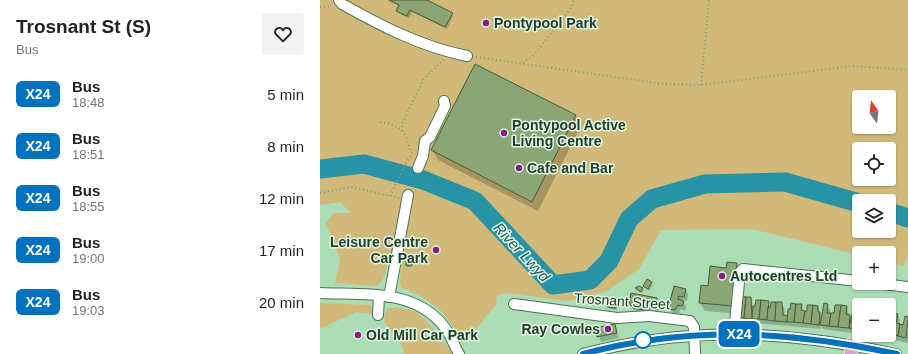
<!DOCTYPE html>
<html lang="en">
<head>
<meta charset="utf-8">
<style>
  :root { --surface:#fff; --page:#f2f2f2; --text:#222; --muted:#767676 }
  body { margin:0; font-family:Helvetica,sans-serif; background:var(--page); color:var(--text); height:100vh; display:flex; flex-direction:column; font-size:15px; white-space:nowrap }
  * { box-sizing:border-box; margin:0 }
  p { font-size:13px; color:var(--muted) }
  .icon { flex:none; width:22px; height:22px; fill:none; stroke:currentColor; stroke-width:2; stroke-linecap:round; stroke-linejoin:round }
  .map { position:relative; flex:1; overflow:hidden }
  .sheet { display:flex; flex-direction:column; background:var(--surface); width:320px }
  .sheet>* { flex:none }
  .badge { padding:0 8px; border-radius:6px; font-size:14px; line-height:26px }
  .needle { width:26px; rotate:346deg }
  .tools { position:absolute; left:532px; top:90px; display:grid; gap:8px }
  .tools a { display:grid; place-items:center; width:44px; height:44px; border-radius:4px; background:var(--surface); box-shadow:0 1px 3px #0004; font-size:20px }
  .map>.badge { position:absolute; translate:-50% -50%; box-shadow:0 0 0 2px #fff }
  .round { display:grid; place-items:center; flex:none; width:42px; height:42px; border-radius:4px; background:var(--page) }
  .overview { display:flex; align-items:center; justify-content:space-between; height:68px; padding:0 16px }
  h1 { font-size:19px; font-weight:700; line-height:30px }
  ul { padding:0; list-style:none }
  li { display:flex; align-items:center; gap:12px; height:52px; padding:0 16px }
  li div { flex:1 }
  li b { display:block; font-size:15px }
  li em { font-style:normal }
  li .badge { min-width:44px; font-weight:700; text-align:center }
  main { display:flex; flex:1; min-height:0 }
  .map>svg:first-child { display:block }
  .green { fill:#d1ba79; fill-rule:evenodd }
  .shadow { fill:#0003 }
  .lines { fill:none; stroke-linecap:round; stroke-linejoin:round }
  .river { stroke:#2893a4; stroke-width:19 }
  .building { fill:#8ba575; stroke:#495f32 }
  .minor-casing { stroke:#487552; stroke-width:12 }
  .major-casing { stroke:#fff; stroke-width:14 }
  .path { stroke:#7ba183; stroke-width:2; stroke-dasharray:1 3; stroke-linecap:butt }
  .minor { stroke:#fff; stroke-width:10 }
  .major { stroke:#d5a6d0; stroke-width:13 }
  .tree { fill:#6d7c54 }
  .line-casing { stroke:#fff; stroke-width:9 }
  .line { stroke:#0072bc; stroke-width:6 }
  .poi-dot { fill:#891d83; stroke:#ddf6e2; stroke-width:1.5 }
  .stop-dot { fill:#fff; stroke:#0072bc; stroke-width:2 }
  .labels { text-anchor:middle; dominant-baseline:central; stroke-width:3; stroke-linejoin:round; paint-order:stroke }
  .poi-label { font-size:14px; font-weight:bold; fill:#283c2c; stroke:#ddf6e2; text-anchor:start }
  .street-label { font-size:14px; fill:#283c2c; stroke:#ddf6e2 }
  .water-label { font-size:15px; font-style:italic; fill:#205862; stroke:#ddf6e2 }
</style>
</head>
<body>
<main>
<section class="sheet">
<div class="overview"><div><h1>Trosnant St (S)</h1><p>Bus</p></div><a class="round"><svg class="icon" aria-label="heart" viewBox="0 0 24 24"><path d="M12 20l-8-8c-3-5 5-10 8-4 3-6 11-1 8 4z"/></svg></a></div>
<ul>
<li><span class="badge" style="background:#0072bc;color:#fff">X24</span><div><b>Bus</b><p>18:48</p></div><em>5 min</em></li>
<li><span class="badge" style="background:#0072bc;color:#fff">X24</span><div><b>Bus</b><p>18:51</p></div><em>8 min</em></li>
<li><span class="badge" style="background:#0072bc;color:#fff">X24</span><div><b>Bus</b><p>18:55</p></div><em>12 min</em></li>
<li><span class="badge" style="background:#0072bc;color:#fff">X24</span><div><b>Bus</b><p>19:00</p></div><em>17 min</em></li>
<li><span class="badge" style="background:#0072bc;color:#fff">X24</span><div><b>Bus</b><p>19:03</p></div><em>20 min</em></li>
</ul>
</section>
<div class="map">
<svg width="588" height="354" viewBox="0 0 588 354">
  <rect width="100%" height="100%" fill="#abdcb5"/>
  <g class="green">
    <path d="M0,0H588V255L584,266L569,262V253H539V255L432,229L341,230L319,269L287,291L249,301L184,293L176,297L177,304L145,342L121,311L102,297L82,288L80,283L81,261L68,259C66,269 66,281 56,286L15,283L20,260L6,223L14,213H31L20,202L0,205ZM539,97H569V127H539ZM539,149H569V179H539ZM539,201H569V231H539Z"/>
    <path d="M0,303L51,305L53,314L36,312L0,329Z"/>
    <path d="M69,308C77,308 86,308 94,311C104,315 126,344 133,354H84L80,341L64,322L65,314Z"/>
  </g>
  <g class="shadow">
    <path d="M67,0H104L133,16L127,29L92,12L89,18L78,13L77,11L79,6Z"/>
    <path d="M155,65L256,116L261,126L218,211L118,160L112,150Z"/>
    <path d="M416,264L420,272L418,306L431,298L433,307L448,302L451,308L461,303L464,308L465,316L468,317L481,305L484,311L488,312L498,307L502,318L507,305L510,310V314H515L527,307L529,316H534L539,308V334L503,329L501,326V329L421,322L418,314L385,311L380,303L382,286L389,287L407,269Z"/>
    <path d="M331,283L333,285L329,291L326,289L324,286Z"/>
    <path d="M355,287L365,289L368,294L367,301L362,300L366,306L365,311L361,309L358,315L352,313L349,308Z"/>
    <path d="M316,289H322L324,291L322,293Z"/>
    <path d="M296,299L297,310L290,309L288,307Z"/>
    <path d="M337,299L340,304L338,312L331,311L317,313L310,305Z"/>
    <path d="M569,313L578,315L580,320V325L584,326L586,317L588,318V343L549,335H569Z"/>
    <path d="M294,325L299,338L281,342L277,329Z"/>
  </g>
  <g class="lines">
    <g class="river">
      <path d="M0,169L44,164L103,180L155,201L233,285L270,280L289,261L309,219L332,199L385,184L465,182L539,203"/>
      <path d="M569,212L588,218"/>
    </g>
  </g>
  <g class="building">
    <path d="M69,0H107L133,13L125,27L90,10L87,16L76,11L79,5Z"/>
    <path d="M155,64L256,115L212,202L111,150Z"/>
    <path d="M407,262L417,263L413,306L379,303L381,285L388,286L390,266L406,268Z"/>
    <path d="M327,279L332,282L328,289L323,286Z"/>
    <path d="M319,286L323,288L321,292L315,288Z"/>
    <path d="M354,286L366,289L364,297L359,296L358,299L364,301L362,306L358,305L355,310L348,309Z"/>
    <path d="M311,293L337,298L336,307L328,306L325,307L324,310L313,308L314,306L309,305Z"/>
    <path d="M421,296L426,297L424,318L417,317Z"/>
    <path d="M426,297H431L432,319L424,318Z"/>
    <path d="M288,298H297L296,308L287,307Z"/>
    <path d="M436,300H441L439,319H432L433,306H435Z"/>
    <path d="M441,300L449,301L447,320L439,319Z"/>
    <path d="M451,302H456L455,321L447,320L448,307L450,308Z"/>
    <path d="M456,302H462L463,315L468,316L467,322L455,321Z"/>
    <path d="M471,303L476,304L474,322H467L468,309H470Z"/>
    <path d="M504,303L508,304L507,313H511L509,326L500,325Z"/>
    <path d="M476,304H482L481,310L485,311L483,323L474,322Z"/>
    <path d="M487,305H493L491,324L483,323L485,311H487Z"/>
    <path d="M493,305L498,306V312H500L499,325L491,324Z"/>
    <path d="M515,305H521L518,327L509,326L511,313H514Z"/>
    <path d="M521,305L527,306L526,314L530,315L529,328L518,327Z"/>
    <path d="M534,306L539,307L536,329L529,328Z"/>
    <path d="M539,307V329H536Z"/>
    <path d="M569,312L573,313L569,332Z"/>
    <path d="M573,313L578,314L576,323L580,324L578,336L569,334Z"/>
    <path d="M585,316L588,317L586,338L578,336L580,324L583,325Z"/>
    <path d="M295,324L297,333L277,337L275,328Z"/>
  </g>
  <g class="lines">
    <defs>
      <g id="minor">
        <path d="M19,0L22,4C61,26 102,47 147,56"/>
        <path d="M98,168L103,156L105,141L110,137L125,106L124,101"/>
        <path d="M555,283L588,287"/>
        <path d="M0,293C46,295 99,288 128,332C132,339 135,347 139,354"/>
        <path d="M69,297L88,195"/>
        <path d="M194,304L297,318L329,316L370,321L374,327L375,354"/>
        <path d="M58,315L59,296"/>
        <path d="M414,333L420,272L423,269L539,281"/>
        <path d="M263,354C371,325 468,331 576,354"/>
      </g>
      <path id="major" d="M531,354L532,344"/>
    </defs>
    <use href="#minor" class="minor-casing"/>
    <use href="#major" class="major-casing"/>
    <g class="path">
      <path d="M0,7L11,6"/>
      <path d="M156,57L343,84L381,85L534,66L588,70"/>
      <path d="M203,63L214,55L251,8L254,0"/>
      <path d="M381,85L389,0"/>
      <path d="M60,122C82,125 86,132 91,153"/>
      <path d="M82,131V124L104,78L124,60"/>
      <path d="M0,193L31,187L79,198"/>
      <path d="M70,196L85,165L93,151"/>
    </g>
    <use href="#minor" class="minor"/>
    <use href="#major" class="major"/>
  </g>
  <circle class="tree" cx="89" cy="263" r="4"/>
  <g class="lines">
    <defs>
      <path id="line" d="M263,354C369,325 470,331 577,354"/>
    </defs>
    <use href="#line" class="line-casing"/>
    <use href="#line" class="line"/>
  </g>
  <g class="poi-dot">
    <circle cx="166" cy="23" r="4"/>
    <circle cx="184" cy="133" r="4"/>
    <circle cx="199" cy="168" r="4"/>
    <circle cx="116" cy="250" r="4"/>
    <circle cx="402" cy="276" r="4"/>
    <circle cx="288" cy="329" r="4"/>
    <circle cx="38" cy="335" r="4"/>
  </g>
  <circle class="stop-dot" cx="323" cy="340" r="8"/>
  <g class="labels">
    <g class="poi-label">
      <text x="174" y="23">Pontypool Park</text>
      <text x="192" y="125">Pontypool Active<tspan x="192" dy="16">Living Centre</tspan></text>
      <text x="207" y="168">Cafe and Bar</text>
      <text x="108" y="242" text-anchor="end">Leisure Centre<tspan x="108" dy="16">Car Park</tspan></text>
      <text x="410" y="276">Autocentres Ltd</text>
      <text x="280" y="329" text-anchor="end">Ray Cowles</text>
      <text x="46" y="335">Old Mill Car Park</text>
    </g>
    <g class="street-label">
      <text transform="translate(302 301) rotate(4)">Trosnant Street</text>
    </g>
    <g class="water-label">
      <text transform="translate(202 252) rotate(47)">River Lwyd</text>
    </g>
  </g>
</svg>
<div class="tools">
<a><svg class="needle" viewBox="-14 -14 28 28"><path d="M0-13l5 13h-10z" fill="#e53935"/><path d="M0 13l5-13h-10z" fill="#767676"/></svg></a>
<a><svg class="icon" aria-label="locate" viewBox="0 0 24 24"><circle cx="12" cy="12" r="6"/><path d="M12 2v4M12 18v4M2 12h4M18 12h4"/></svg></a>
<a><svg class="icon" aria-label="layers" viewBox="0 0 24 24"><path d="M12 4l9 5-9 5-9-5zM3 14l9 5 9-5"/></svg></a>
<a>+</a>
<a>−</a>
</div>
<b class="badge" style="left:419px;top:334px;background:#0072bc;color:#fff">X24</b>
</div>
</main>
</body>
</html>
